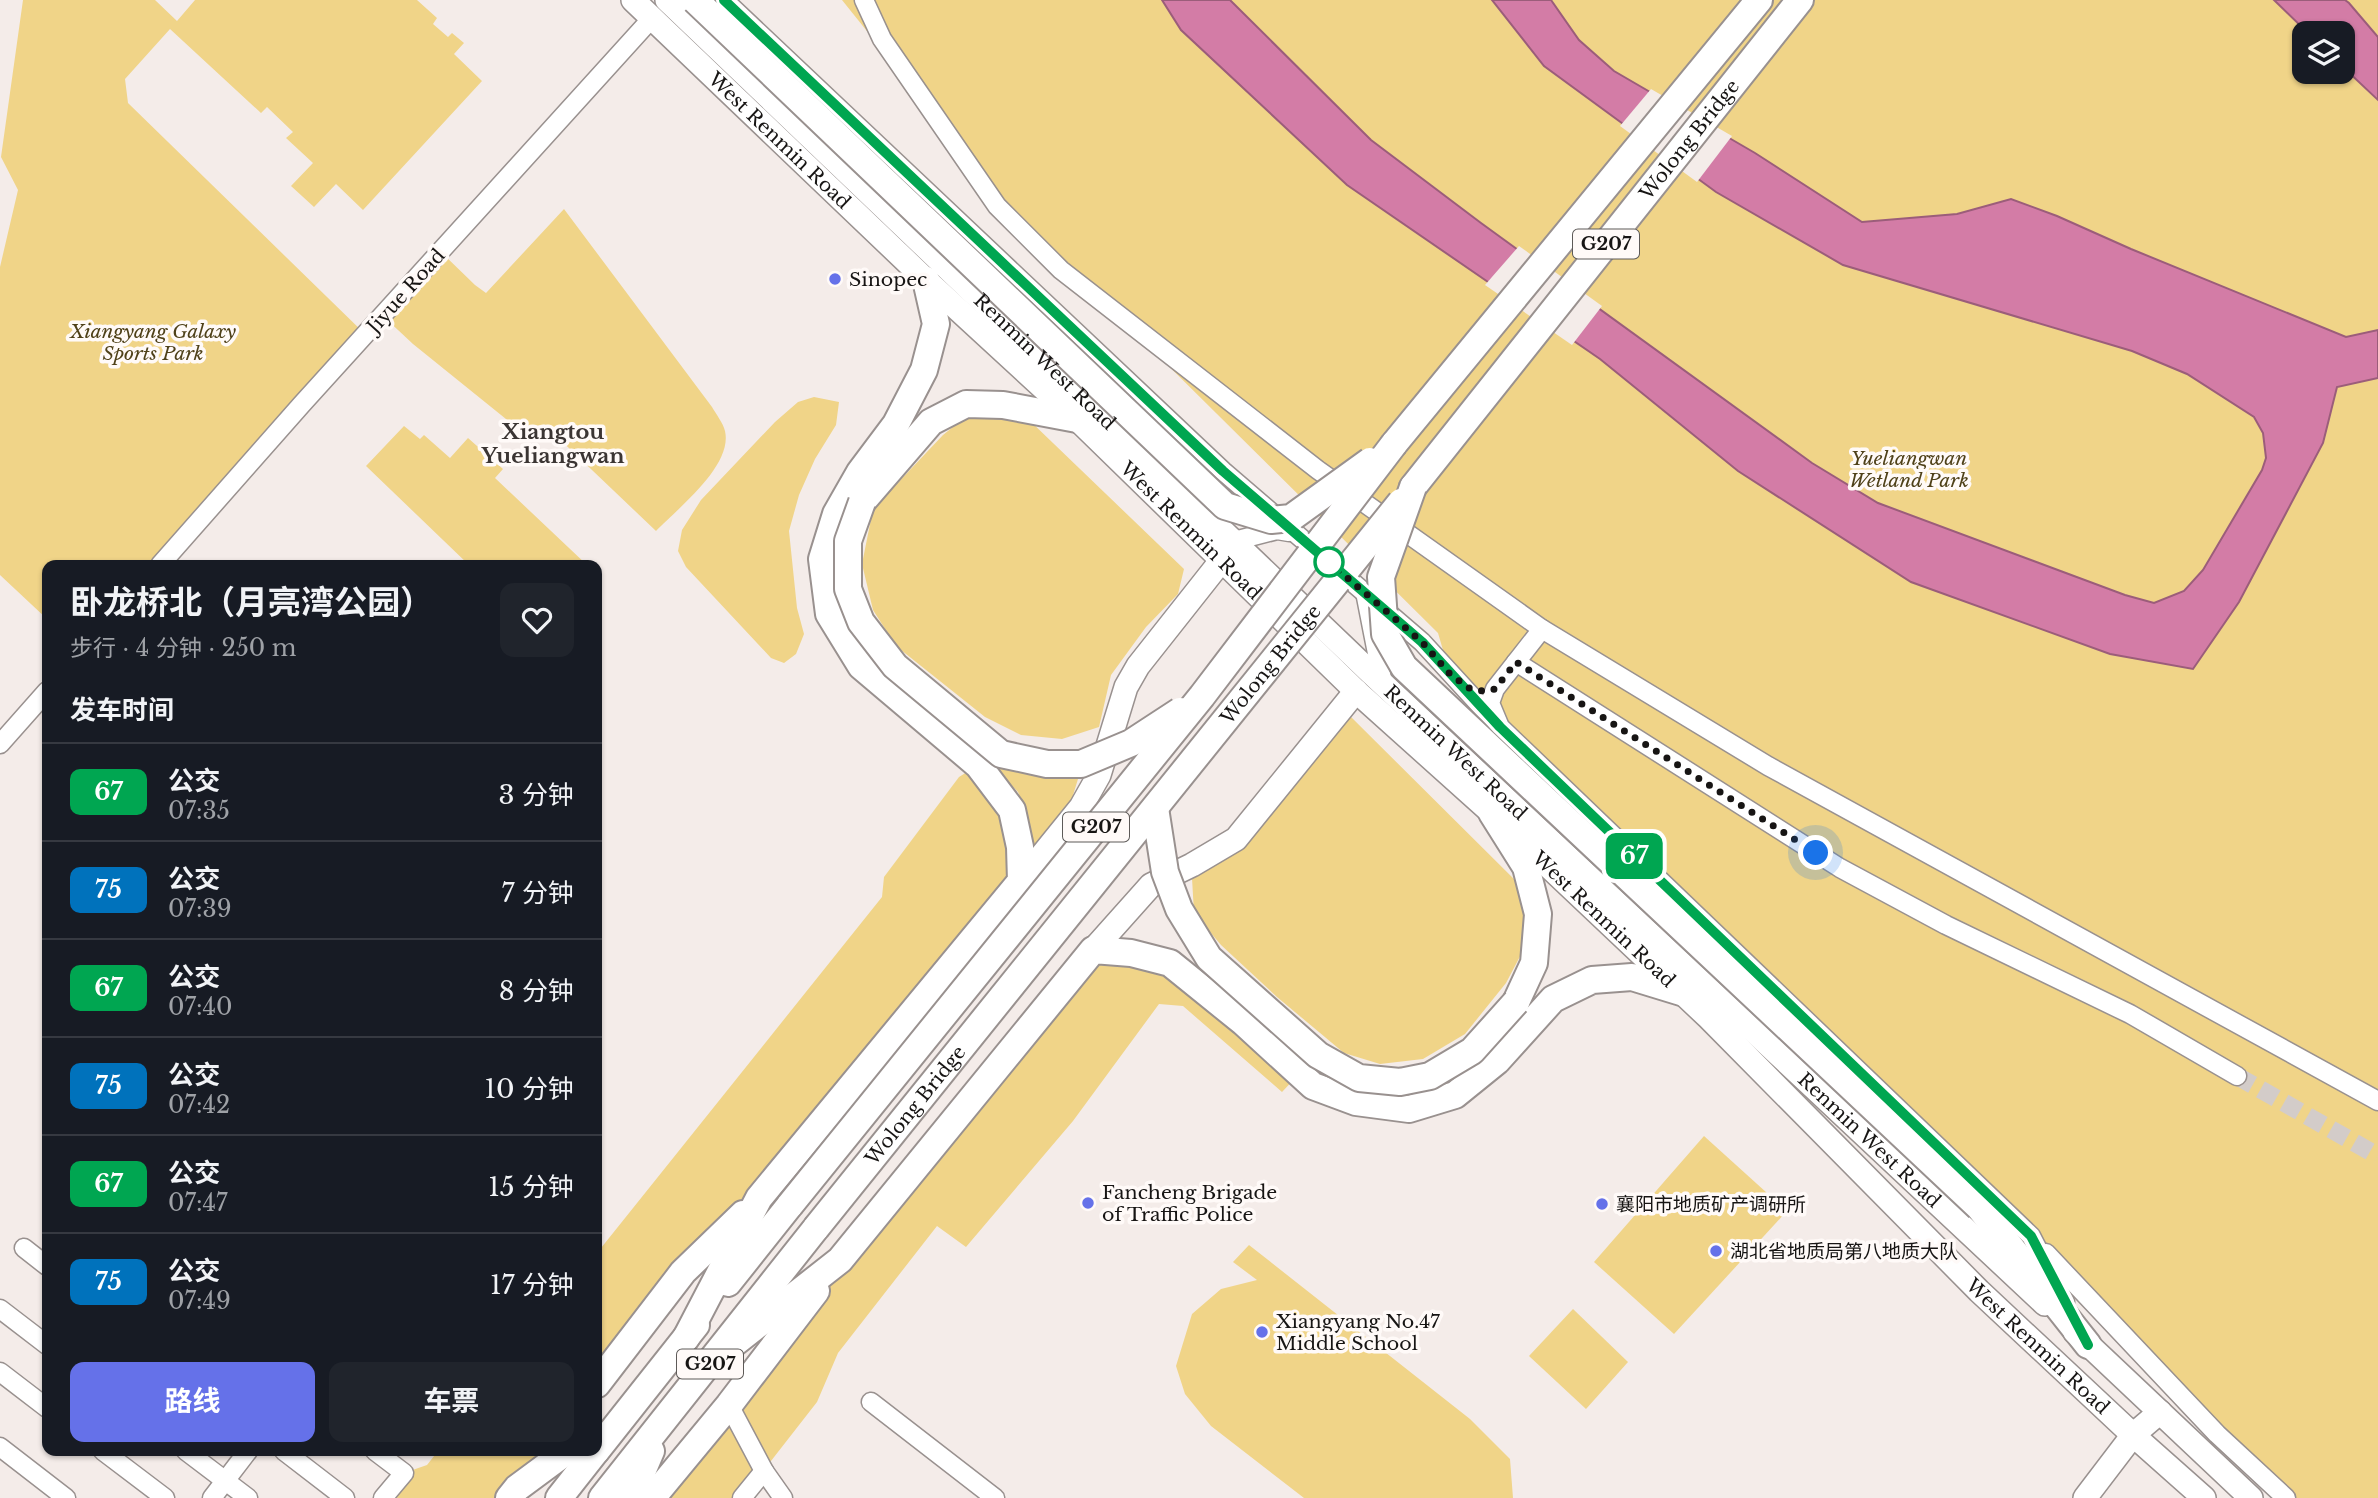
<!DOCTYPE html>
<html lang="zh">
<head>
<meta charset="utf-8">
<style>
  :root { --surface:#171b24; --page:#20242c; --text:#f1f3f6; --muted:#9ea1a6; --line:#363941; --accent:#6571e9 }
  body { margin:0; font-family:"Libre Baskerville","Noto Sans SC",serif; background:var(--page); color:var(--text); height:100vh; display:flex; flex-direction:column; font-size:26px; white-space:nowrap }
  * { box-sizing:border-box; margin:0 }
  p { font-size:23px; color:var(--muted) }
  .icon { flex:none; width:38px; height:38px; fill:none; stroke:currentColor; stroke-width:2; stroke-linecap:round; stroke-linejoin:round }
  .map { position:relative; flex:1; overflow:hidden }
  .sheet { position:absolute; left:42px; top:560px; width:560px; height:896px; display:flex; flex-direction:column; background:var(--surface); border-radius:14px; box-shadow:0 2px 5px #0004 }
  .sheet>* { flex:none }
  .badge { padding:0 14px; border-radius:10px; font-size:24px; line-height:46px }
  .fabs { position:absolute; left:2292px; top:21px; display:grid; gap:14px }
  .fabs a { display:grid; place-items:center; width:63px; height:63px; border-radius:14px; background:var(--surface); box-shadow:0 2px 5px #0004; font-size:35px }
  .you { position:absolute; width:35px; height:35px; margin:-18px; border:5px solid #fff; border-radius:50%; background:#1a73e8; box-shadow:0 0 0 10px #1a73e833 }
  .map>.badge { position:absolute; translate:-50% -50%; box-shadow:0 0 0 4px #fff }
  h2 { padding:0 28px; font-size:26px; line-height:63px }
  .round { display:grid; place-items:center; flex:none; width:74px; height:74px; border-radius:14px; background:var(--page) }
  .head { display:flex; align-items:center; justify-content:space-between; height:119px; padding:0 28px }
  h1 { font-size:33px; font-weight:700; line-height:52px }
  .primary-button { display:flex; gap:14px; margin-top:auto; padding:14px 28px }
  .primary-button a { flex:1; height:80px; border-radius:14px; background:var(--accent); color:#fff; font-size:28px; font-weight:700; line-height:80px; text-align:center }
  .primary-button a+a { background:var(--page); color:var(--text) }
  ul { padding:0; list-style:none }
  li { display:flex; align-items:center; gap:21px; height:98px; padding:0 28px; border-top:2px solid var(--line) }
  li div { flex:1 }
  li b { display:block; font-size:26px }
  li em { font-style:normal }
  li .badge { min-width:77px; font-weight:700; text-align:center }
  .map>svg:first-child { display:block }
  .green { fill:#f0d488; fill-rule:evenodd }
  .water { fill:#d37ca6; stroke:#9b5d7a; stroke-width:2 }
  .pier { fill:#f4ece9 }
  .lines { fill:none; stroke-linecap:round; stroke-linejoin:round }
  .minor-tunnel { stroke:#d3ccc9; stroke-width:18; stroke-dasharray:18 9; stroke-linecap:butt }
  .minor-casing { stroke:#99918f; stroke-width:21 }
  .major-casing { stroke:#99918f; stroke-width:26 }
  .highway-casing { stroke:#99918f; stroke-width:30 }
  .minor { stroke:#fff; stroke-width:18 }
  .major { stroke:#fff; stroke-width:23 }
  .highway { stroke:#fff; stroke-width:26 }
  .highway-bridge-casing { stroke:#99918f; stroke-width:30; stroke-linecap:butt }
  .highway-bridge { stroke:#fff; stroke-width:26 }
  .line-casing { stroke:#fff; stroke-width:16 }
  .line { stroke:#00a651; stroke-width:10 }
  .walk { stroke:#171514; stroke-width:7; stroke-dasharray:0 12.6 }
  .poi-dot { fill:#6571e9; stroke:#fffaf8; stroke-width:2.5 }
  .stop-dot { fill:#fff; stroke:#00a651; stroke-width:3.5 }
  .labels { text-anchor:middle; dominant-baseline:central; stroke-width:7; stroke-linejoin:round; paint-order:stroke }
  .shield { fill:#fffaf8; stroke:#5d5a58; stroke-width:2 }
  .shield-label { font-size:18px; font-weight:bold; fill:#171514 }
  .street-label { font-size:19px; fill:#171514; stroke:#fffaf8 }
  .poi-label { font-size:19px; fill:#171514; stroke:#fffaf8; text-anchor:start }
  .park-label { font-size:19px; font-style:italic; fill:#4f4119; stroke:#fffaf8 }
  .neighbourhood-label { font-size:21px; font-weight:bold; fill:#3b3533; stroke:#fffaf8 }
</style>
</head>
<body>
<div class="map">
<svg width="2378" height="1498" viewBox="0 0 2378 1498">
  <rect width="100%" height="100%" fill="#f4ece9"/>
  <g class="green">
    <path d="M23,0H155L177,21L195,0H417L437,18L433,24L448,37L452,33L464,43L454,54L482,81L363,210L336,184L314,207L291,186L313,163L286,138L293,132L267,107L261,113L170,29L125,79L128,103L366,335L160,565H47V619L0,575V267L18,190L1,157Z"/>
    <path d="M842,0H2378V1498H2286L1450,674L1438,633L1106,304L997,206L939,121ZM2305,33H2343V72H2305Z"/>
    <path d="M564,209L712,407C716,414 723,423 725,431C733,466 678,508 656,531L550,430L540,431L532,440L413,344L383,316L441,252L475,285L486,293Z"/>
    <path d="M814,397L839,402L836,425L815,459L799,495L789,531L797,608L804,634L796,654L784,663L771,658L686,567L678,551L682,530L701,500L775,422L798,402Z"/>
    <path d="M969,414L1027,418L1184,569L1178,594L1146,627L1111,675L1099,727L1062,739L1021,735L985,717L896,646L873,610L862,564L873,509L943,435Z"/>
    <path d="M404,426L420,439L424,435L450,458L468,438L503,469L495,478L587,565H469L366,466Z"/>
    <path d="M1347,713L1521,886L1527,943L1506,983L1465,1034L1423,1059L1380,1064L1344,1053L1277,997L1221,945L1194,913L1192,878L1242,846Z"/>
    <path d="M984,757C1016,776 1042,779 1078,779L1070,805L1033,846L1029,822L1018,792Z"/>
    <path d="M978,765L1012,810L1021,881L597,1384V1253L882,897L884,877L959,777Z"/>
    <path d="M1093,950L1170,963L1300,1073L1282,1092L1183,1006L1159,1004L1073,1121L966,1247L937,1226L838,1353L817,1402L742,1498H652Z"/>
    <path d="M1704,1136L1787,1211L1674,1334L1594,1262Z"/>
    <path d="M1249,1245L1470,1419L1510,1459L1513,1498H1304L1211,1426L1185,1394L1176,1366L1192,1314L1221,1289L1257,1280L1233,1262Z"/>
    <path d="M1573,1309L1628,1362L1586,1409L1529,1356Z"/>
    <path d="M438,1451H546L509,1498H383L404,1473L427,1465Z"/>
  </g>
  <g class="water">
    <path d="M1162,0H1230L1371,140L1481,223L1812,463L1878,503L2125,595L2154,603L2184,591L2203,570L2262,470L2266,458L2263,433L2254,417L2187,374L2132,351L1843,265L1716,192L1544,66L1492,0H1551L1579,40L1614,71L1755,153L1862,222L1957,214L2011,199L2057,216L2131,249L2346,337L2378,330V378L2337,387L2323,443L2239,602L2193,669L2110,654L1911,582L1738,471L1600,359L1347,185L1181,30Z"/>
    <path d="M2274,0H2345L2349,3L2378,37V100L2343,67V33H2308Z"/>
  </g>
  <g class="pier">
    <path d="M1651,89L1732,136L1697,182L1620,126Z"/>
    <path d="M1519,246L1602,306L1572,345L1485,285Z"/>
  </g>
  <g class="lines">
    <path class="minor-tunnel" d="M2237,1076L2378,1156"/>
    <defs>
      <g id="minor">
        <path d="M724,0L1223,471L1422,642L1500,727"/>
        <path d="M864,0L882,39L997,206L1061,270L1318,470L1542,629L1768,766L2378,1101"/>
        <path d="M1234,541L1277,530L1289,532"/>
        <path d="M160,565L302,404L652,18"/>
        <path d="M1365,592L1383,684"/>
        <path d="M1542,629L1495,689L1490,703L1500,727L2031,1236L2065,1302"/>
        <path d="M1516,662L1840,868L1946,925L2130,1014L2237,1076"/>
        <path d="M0,744L47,691"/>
        <path d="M24,1248L47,1266"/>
        <path d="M2046,1253L2217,1434L2286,1498"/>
        <path d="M0,1309L47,1345"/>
        <path d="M0,1372L47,1408"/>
        <path d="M871,1402L995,1498"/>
        <path d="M729,1405L764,1471L783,1498"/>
        <path d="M0,1447L66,1498"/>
        <path d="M103,1451L165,1498"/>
        <path d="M186,1451L248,1498"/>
        <path d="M284,1451L345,1498"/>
        <path d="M375,1451L404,1473L383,1498"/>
        <path d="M212,1498L248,1451"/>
        <path d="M742,1498L764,1471"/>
      </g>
      <g id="major">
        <path id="s1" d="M633,0L926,280L1077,419L1356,691L1492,813L1709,1018L1979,1291L2133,1435L2204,1498"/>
        <path id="s2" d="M667,0L1369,671L2045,1304"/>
        <path d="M1021,881L1081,807L1099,775L1126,687L1138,666L1221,561"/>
        <path d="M1093,950L1151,885L1192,865L1236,839L1356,691"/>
        <path d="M2075,1332L2251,1498"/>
        <path d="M2085,1498L2133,1435L2160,1412"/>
      </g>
      <g id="highway">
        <path d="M1394,444L1759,0"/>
        <path id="s3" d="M1413,487L1800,0"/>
        <path d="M862,502L931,422L966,404L1003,405L1077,419"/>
        <path d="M1492,813L1526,867L1538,914L1534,963L1516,1002"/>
        <path d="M1979,1207L2088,1345"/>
        <path d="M728,1283L790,1205"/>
        <path d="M686,1338L759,1198L1021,881L1020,847L1012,810L978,765L861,666L829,614L822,559L836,514L860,472L896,424L924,370L936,324L926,280"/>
        <path d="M714,1359L840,1260L1093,950L1131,953L1170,963L1243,1022L1313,1086L1356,1102L1409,1109L1455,1095L1497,1061L1553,999L1592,980L1632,977L1681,992"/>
        <path d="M597,1384L683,1272L743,1214"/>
        <path d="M597,1450L696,1325"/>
        <path d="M509,1498L517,1488L567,1451"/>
        <path d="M559,1498L596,1451"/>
        <path d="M602,1498L816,1228"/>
        <path d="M631,1498L651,1451"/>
        <path d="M652,1498L729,1405L816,1291"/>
      </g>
    </defs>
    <use href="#minor" class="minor-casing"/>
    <use href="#major" class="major-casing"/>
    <use href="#highway" class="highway-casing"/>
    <use href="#minor" class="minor"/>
    <use href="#major" class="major"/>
    <use href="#highway" class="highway"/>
    <defs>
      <g id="highway-bridge">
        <path d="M695,0L1225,506L1271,520L1291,518L1370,461"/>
        <path d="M1413,487L1381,577L1385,634L1404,667L1979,1207"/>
        <path d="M862,502L848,541V589L861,622L895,666L1001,754L1047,764H1081L1131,743L1180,711"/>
        <path d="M1155,808L1165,872L1179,909L1209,958L1318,1055L1359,1078L1400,1082L1430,1076L1472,1051L1516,1002"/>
        <path d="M790,1205L1202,696L1394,444"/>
        <path id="s4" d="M816,1228L1401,502"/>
      </g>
    </defs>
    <use href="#highway-bridge" class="highway-bridge-casing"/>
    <use href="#highway-bridge" class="highway-bridge"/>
  </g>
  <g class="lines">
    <defs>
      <path id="line" d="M724,0L1223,471L1422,642L1500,727L2031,1236L2088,1345"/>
    </defs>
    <use href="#line" class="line-casing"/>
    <use href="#line" class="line"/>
    <path class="walk" d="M1329,562L1422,642L1450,674L1469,688L1483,691L1495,689L1516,662L1816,853"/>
  </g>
  <g class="poi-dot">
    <circle cx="835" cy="279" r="7"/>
    <circle cx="1088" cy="1203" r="7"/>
    <circle cx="1602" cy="1204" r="7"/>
    <circle cx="1716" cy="1251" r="7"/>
    <circle cx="1262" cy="1332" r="7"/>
  </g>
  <circle class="stop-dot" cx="1329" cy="562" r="14"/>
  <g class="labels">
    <g class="shield">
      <rect x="1573" y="229.5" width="66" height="29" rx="5"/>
      <rect x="1063" y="812.5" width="66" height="29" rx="5"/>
      <rect x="677" y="1349.5" width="66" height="29" rx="5"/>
    </g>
    <g class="shield-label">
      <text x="1606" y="244">G207</text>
      <text x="1096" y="827">G207</text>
      <text x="710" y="1364">G207</text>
    </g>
    <g class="street-label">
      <text stroke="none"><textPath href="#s3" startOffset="444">Wolong Bridge</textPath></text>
      <text stroke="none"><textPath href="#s1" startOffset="203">West Renmin Road</textPath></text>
      <text transform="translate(406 291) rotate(-48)">Jiyue Road</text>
      <text stroke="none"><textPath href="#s2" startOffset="523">Renmin West Road</textPath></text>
      <text stroke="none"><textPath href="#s1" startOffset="770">West Renmin Road</textPath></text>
      <text stroke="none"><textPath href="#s4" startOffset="724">Wolong Bridge</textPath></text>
      <text stroke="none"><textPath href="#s2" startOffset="1090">Renmin West Road</textPath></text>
      <text stroke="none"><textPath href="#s1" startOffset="1337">West Renmin Road</textPath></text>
      <text stroke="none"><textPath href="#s4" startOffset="158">Wolong Bridge</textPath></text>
      <text stroke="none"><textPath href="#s2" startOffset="1657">Renmin West Road</textPath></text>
      <text stroke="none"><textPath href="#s1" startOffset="1946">West Renmin Road</textPath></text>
    </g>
    <g class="poi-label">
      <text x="849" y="279">Sinopec</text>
      <text x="1102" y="1192">Fancheng Brigade<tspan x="1102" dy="22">of Traffic Police</tspan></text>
      <text x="1616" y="1204">襄阳市地质矿产调研所</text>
      <text x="1730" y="1251">湖北省地质局第八地质大队</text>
      <text x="1276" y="1321">Xiangyang No.47<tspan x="1276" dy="22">Middle School</tspan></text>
    </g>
    <g class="park-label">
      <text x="153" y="331">Xiangyang Galaxy<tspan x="153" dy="22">Sports Park</tspan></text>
      <text x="1909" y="458">Yueliangwan<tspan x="1909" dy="22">Wetland Park</tspan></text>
    </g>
    <g class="neighbourhood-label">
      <text x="553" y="432">Xiangtou<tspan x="553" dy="24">Yueliangwan</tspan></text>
    </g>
  </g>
</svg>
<div class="fabs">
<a><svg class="icon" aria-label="layers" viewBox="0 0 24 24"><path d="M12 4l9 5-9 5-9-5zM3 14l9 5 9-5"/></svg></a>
</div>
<div class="you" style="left:1816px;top:853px"></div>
<b class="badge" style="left:1634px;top:856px;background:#00a651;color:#fff">67</b>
<section class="sheet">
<div class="head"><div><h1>卧龙桥北（月亮湾公园）</h1><p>步行 · 4 分钟 · 250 m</p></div><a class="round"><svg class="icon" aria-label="heart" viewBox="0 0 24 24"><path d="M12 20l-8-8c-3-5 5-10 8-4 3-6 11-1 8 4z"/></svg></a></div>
<h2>发车时间</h2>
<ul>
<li><span class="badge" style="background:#00a651;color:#fff">67</span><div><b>公交</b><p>07:35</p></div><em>3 分钟</em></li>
<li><span class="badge" style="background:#0072bc;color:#fff">75</span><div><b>公交</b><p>07:39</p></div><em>7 分钟</em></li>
<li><span class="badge" style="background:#00a651;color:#fff">67</span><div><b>公交</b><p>07:40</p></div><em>8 分钟</em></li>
<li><span class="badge" style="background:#0072bc;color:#fff">75</span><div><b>公交</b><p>07:42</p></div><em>10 分钟</em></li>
<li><span class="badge" style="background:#00a651;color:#fff">67</span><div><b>公交</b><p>07:47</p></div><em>15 分钟</em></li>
<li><span class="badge" style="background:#0072bc;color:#fff">75</span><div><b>公交</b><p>07:49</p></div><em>17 分钟</em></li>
</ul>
<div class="primary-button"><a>路线</a><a>车票</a></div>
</section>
</div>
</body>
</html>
